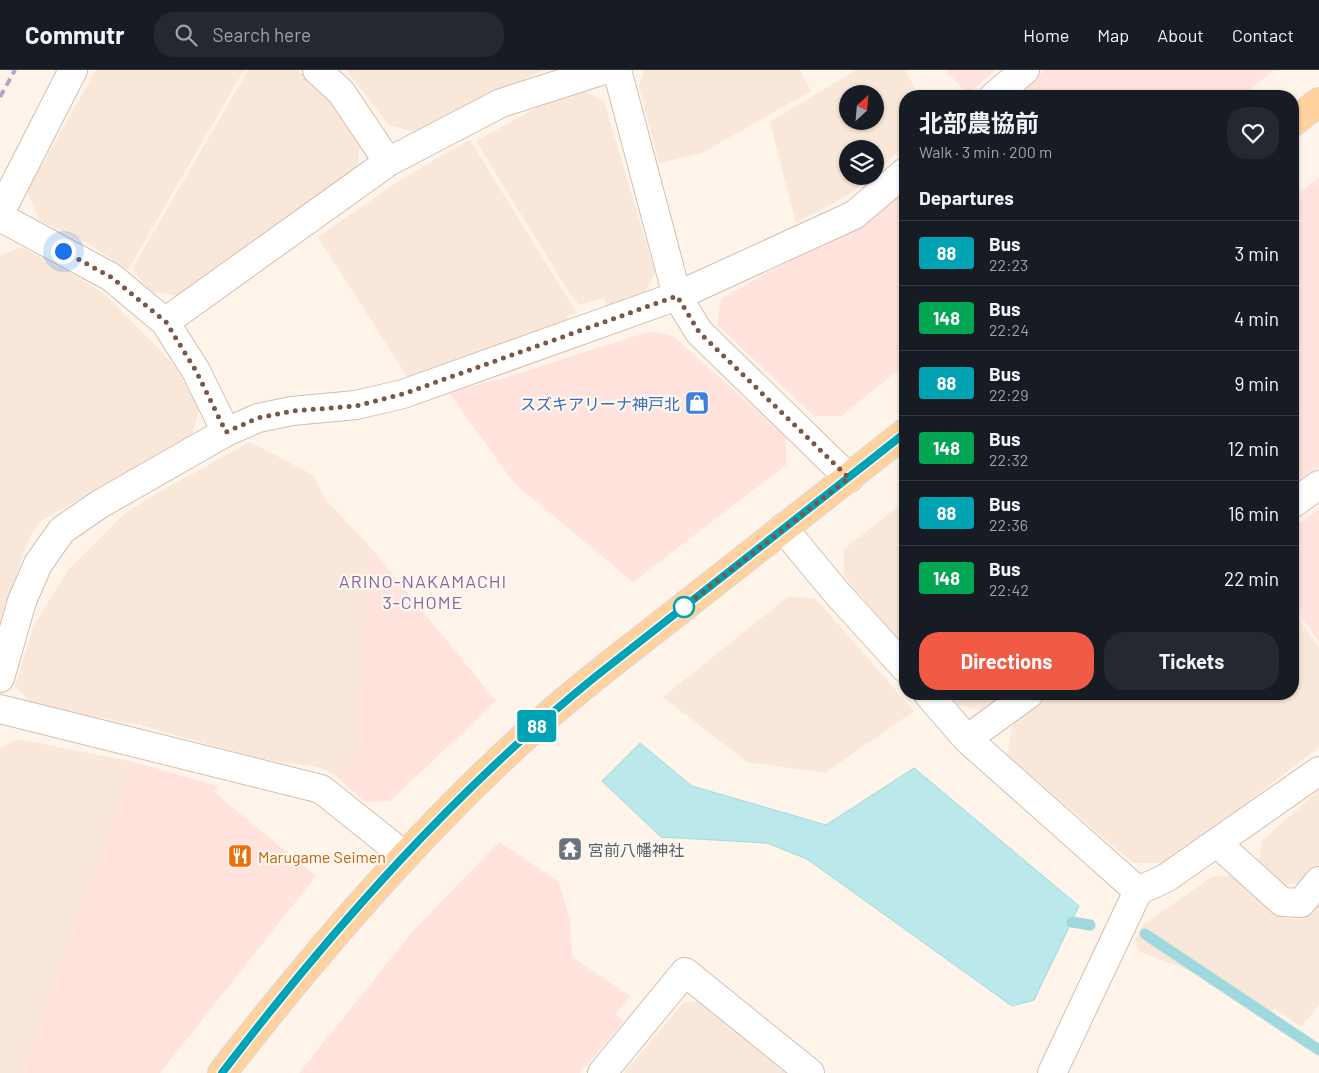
<!DOCTYPE html>
<html lang="en">
<head>
<meta charset="utf-8">
<style>
  :root { --surface:#171b24; --page:#242831; --text:#f1f3f6; --muted:#9ea1a6; --line:#363941; --accent:#f15b45 }
  body { margin:0; font-family:Barlow,"Noto Sans JP",sans-serif; background:var(--page); color:var(--text); height:100vh; display:flex; flex-direction:column; font-size:19px; white-space:nowrap }
  * { box-sizing:border-box; margin:0 }
  p { font-size:16px; color:var(--muted) }
  .icon { flex:none; width:28px; height:28px; fill:none; stroke:currentColor; stroke-width:2; stroke-linecap:round; stroke-linejoin:round }
  .map { position:relative; flex:1; overflow:hidden }
  .drawer { position:absolute; left:899px; top:20px; width:400px; height:610px; display:flex; flex-direction:column; background:var(--surface); border-radius:20px; box-shadow:0 1px 4px #0004 }
  .drawer>* { flex:none }
  .badge { padding:0 10px; border-radius:4px; font-size:18px; line-height:32px }
  .needle { width:32px; rotate:26deg }
  .tools { position:absolute; left:839px; top:15px; display:grid; gap:10px }
  .tools a { display:grid; place-items:center; width:45px; height:45px; border-radius:50%; background:var(--surface); box-shadow:0 1px 4px #0004; font-size:25px }
  .you { position:absolute; width:25px; height:25px; margin:-12px; border:4px solid #fff; border-radius:50%; background:#1a73e8; box-shadow:0 0 0 8px #1a73e833 }
  .map>.badge { position:absolute; translate:-50% -50%; box-shadow:0 0 0 2px #fff }
  h2 { padding:0 20px; font-size:19px; line-height:45px }
  .round { display:grid; place-items:center; flex:none; width:52px; height:52px; border-radius:20px; background:var(--page) }
  .headline { display:flex; align-items:center; justify-content:space-between; height:85px; padding:0 20px }
  h1 { font-size:24px; font-weight:700; line-height:38px }
  .button { display:flex; gap:10px; margin-top:auto; padding:10px 20px }
  .button a { flex:1; height:58px; border-radius:20px; background:var(--accent); color:#fff; font-size:20px; font-weight:700; line-height:58px; text-align:center }
  .button a+a { background:var(--page); color:var(--text) }
  ul { padding:0; list-style:none }
  li { display:flex; align-items:center; gap:15px; height:65px; padding:0 20px; border-top:1px solid var(--line) }
  li div { flex:1 }
  li b { display:block; font-size:19px }
  li em { font-style:normal }
  li .badge { min-width:55px; font-weight:700; text-align:center }
  header { display:flex; align-items:center; gap:30px; box-sizing:border-box; height:70px; padding:0 25px; background:var(--surface); border-bottom:1px solid var(--line) }
  header strong { font-size:24px }
  nav { display:flex; gap:28px; margin-inline-start:auto; font-size:18px }
  .search { width:350px; height:45px; background:var(--page); display:flex; align-items:center; gap:12px; box-sizing:border-box; padding:0 18px; border-radius:20px; color:var(--muted); font-size:19px }
  .map>svg:first-child { display:block }
  .residential { fill:#f9e8d9; fill-rule:evenodd }
  .commercial { fill:#ffe3dc }
  .water { fill:#bbe8ea; stroke:#a0d9dd }
  .lines { fill:none; stroke-linecap:round; stroke-linejoin:round }
  .stream { stroke:#a0d9dd; stroke-width:11 }
  .minor-casing { stroke:#d5bdb0; stroke-width:30 }
  .primary-casing { stroke:#ddd3d0; stroke-width:30 }
  .minor { stroke:#fff; stroke-width:28 }
  .primary { stroke:#ffd29f; stroke-width:28 }
  .rail { stroke:#b5a4cb; stroke-width:4; stroke-dasharray:8 5; stroke-linecap:butt }
  .line-casing { stroke:#fff; stroke-width:11 }
  .line { stroke:#00a3b4; stroke-width:8 }
  .walk { stroke:#7c5749; stroke-width:5; stroke-dasharray:0 9 }
  .stop-dot { fill:#fff; stroke:#00a3b4; stroke-width:2.5 }
  .labels { text-anchor:middle; dominant-baseline:central; stroke-width:4.5; stroke-linejoin:round; paint-order:stroke }
  .shop-label { font-size:16px; fill:#366cbe; stroke:#fff8f1; text-anchor:end }
  .worship-label { font-size:16px; fill:#5b616d; stroke:#fff8f1; text-anchor:start }
  .food-label { font-size:16px; fill:#c56008; stroke:#fff8f1; text-anchor:start }
  .neighbourhood-label { font-size:18px; letter-spacing:1px; fill:#86659f; stroke:#fff8f1 }
</style>
</head>
<body>
<header>
<strong>Commutr</strong>
<div class="search"><svg class="icon" aria-label="search" viewBox="0 0 24 24"><circle cx="10" cy="10" r="6"/><path d="M15 15l6 6"/></svg>Search here</div>
<nav><a>Home</a><a>Map</a><a>About</a><a>Contact</a></nav>
</header>
<div class="map">
<svg width="1319" height="1003" viewBox="0 0 1319 1003">
  <rect width="100%" height="100%" fill="#fef4e9"/>
  <g class="residential">
    <path d="M96,0H244L128,200L89,174L39,150L27,121Z"/>
    <path d="M248,0H296L310,10L333,35L360,77L356,102L183,227L150,221L132,199Z"/>
    <path d="M346,0H544L414,62L389,55Z"/>
    <path d="M644,0H800L811,21L702,83L659,93L639,16Z"/>
    <path d="M856,0H905L919,26H905V75L875,103V79H848V106H871L853,122L796,153L770,52ZM848,24H875V51H848Z"/>
    <path d="M581,20L604,31L655,203L642,228L608,239L604,228L579,235L568,221L476,71L545,33Z"/>
    <path d="M470,70L577,243L567,246L570,257L408,308L318,167L393,115L432,91Z"/>
    <path d="M21,177L69,202L107,226L175,296L199,339L192,365L41,451L32,463L24,481L0,558V186Z"/>
    <path d="M250,372L313,405L325,429L370,477L356,686L335,705L317,697L257,688L140,655L33,635L15,616L34,555L68,500L122,446L150,427Z"/>
    <path d="M905,431V577L844,506V479Z"/>
    <path d="M789,526L816,529L914,641L825,703L747,692L663,627Z"/>
    <path d="M1293,540L1319,578V677L1168,793H1133L1007,685L1013,653L1055,624H1292Z"/>
    <path d="M946,624H1006L984,641L956,635Z"/>
    <path d="M17,669L134,692L23,1003H0V679Z"/>
    <path d="M1319,720V794L1303,813L1283,815L1259,793L1262,771Z"/>
    <path d="M1213,806H1234L1285,848L1305,849L1319,833V935L1301,957L1274,938L1266,951L1190,901L1138,881L1135,871L1143,855Z"/>
    <path d="M705,930L797,1003H624L683,933Z"/>
  </g>
  <g class="commercial">
    <path d="M945,0H995L968,24Z"/>
    <path d="M1045,0H1274L1242,26H1015Z"/>
    <path d="M1319,107V397L1293,417V129Z"/>
    <path d="M905,114V295L841,346H814L717,255L721,229L848,157Z"/>
    <path d="M651,261L673,266L786,367V395L633,512L514,413L450,324L451,322L504,308Z"/>
    <path d="M1319,439V572L1293,535L1292,459Z"/>
    <path d="M370,477L496,631L390,731L365,732L335,705L356,686Z"/>
    <path d="M134,692L218,716L214,722L316,806L160,1003H21Z"/>
    <path d="M499,772L559,812L570,851L572,887L630,926L615,944L624,951L580,1003H299L414,860Z"/>
  </g>
  <path class="water" d="M640,673L692,716L826,755L914,698L1079,836L1034,930L1012,936L807,789L767,773L661,767L602,711Z"/>
  <g class="lines">
    <g class="stream">
      <path d="M1072,852L1090,855"/>
      <path d="M1145,864L1319,980"/>
    </g>
    <defs>
      <g id="minor">
        <path d="M317,0L341,22L388,92"/>
        <path d="M617,0L677,226L699,262L849,408"/>
        <path d="M994,26L1025,0"/>
        <path d="M0,143L73,0"/>
        <path d="M0,147L111,207L165,252"/>
        <path d="M226,362L196,301L165,252L388,92L501,33L604,0"/>
        <path d="M1292,434L1319,415"/>
        <path d="M783,458L836,522L905,598"/>
        <path d="M0,608L22,531L38,494L62,460L100,434L226,362L258,348L292,341L356,335L403,324L677,226L854,145L905,102"/>
        <path d="M928,624L967,669L1138,821L1052,1003"/>
        <path d="M0,639L321,719L405,786"/>
        <path d="M967,669L1029,624"/>
        <path d="M1218,774L1282,832L1301,833L1319,811"/>
        <path d="M1138,821L1166,808L1319,701"/>
        <path d="M602,1003L685,902L810,1003"/>
      </g>
      <g id="primary">
        <path d="M1292,53L1319,32"/>
        <path d="M222,1003C319,878 424,756 542,651C582,615 625,583 667,550C746,487 826,426 905,363"/>
      </g>
    </defs>
    <use href="#minor" class="minor-casing"/>
    <use href="#primary" class="primary-casing"/>
    <use href="#minor" class="minor"/>
    <use href="#primary" class="primary"/>
    <path class="rail" d="M0,27L15,0"/>
  </g>
  <g class="lines">
    <defs>
      <path id="line" d="M222,1003C332,859 454,721 595,607L905,363"/>
    </defs>
    <use href="#line" class="line-casing"/>
    <use href="#line" class="line"/>
    <path class="walk" d="M63,181L111,207L166,252L196,301L226,362L258,348L292,341L356,336L403,324L677,226L699,262L849,408L680,540L684,537"/>
  </g>
  <defs>
    <symbol id="shop-square" viewBox="-11 -11 22 22"><rect x="-9" y="-9" width="18" height="18" rx="4" fill="#3f7fe0" stroke="#fff8f1"/><path d="M-5-2.5h2.3a2.7 3.5 0 0 1 5.4 0H5L5.5 6h-11ZM-1.5-2.5h3a1.5 2.3 0 0 0-3 0Z" fill="#fff"/></symbol>
    <symbol id="temple-square" viewBox="-11 -11 22 22"><rect x="-9" y="-9" width="18" height="18" rx="4" fill="#6b7280" stroke="#fff8f1"/><path d="M0-6L5-2H3V0L6.5 2.5H4V6H1.5V3h-3V6H-4V2.5H-6.5L-3 0V-2H-5Z" fill="#fff"/></symbol>
    <symbol id="restaurant-square" viewBox="-11 -11 22 22"><rect x="-9" y="-9" width="18" height="18" rx="4" fill="#e8710a" stroke="#fff8f1"/><path d="M-5-6h1v4h1v-4h1v4h1v-4h1v5L-1.5 .5V6h-2V.5L-5-1ZM5-6V6H3V1.5H1.5Q1.5-4 5-6Z" fill="#fff"/></symbol>
  </defs>
  <g fill-rule="evenodd">
    <use href="#shop-square" x="683" y="319" width="28" height="28"/>
    <use href="#temple-square" x="556" y="765" width="28" height="28"/>
    <use href="#restaurant-square" x="226" y="772" width="28" height="28"/>
  </g>
  <circle class="stop-dot" cx="684" cy="537" r="10"/>
  <g class="labels">
    <g class="shop-label">
      <text x="680" y="333">スズキアリーナ神戸北</text>
    </g>
    <g class="worship-label">
      <text x="588" y="779">宮前八幡神社</text>
    </g>
    <g class="food-label">
      <text x="258" y="786">Marugame Seimen</text>
    </g>
    <g class="neighbourhood-label">
      <text x="423" y="511">ARINO-NAKAMACHI<tspan x="423" dy="21">3-CHOME</tspan></text>
    </g>
  </g>
</svg>
<div class="tools">
<a><svg class="needle" viewBox="-14 -14 28 28"><path d="M0-13l5 13h-10z" fill="#e53935"/><path d="M0 13l5-13h-10z" fill="#9ea1a6"/></svg></a>
<a><svg class="icon" aria-label="layers" viewBox="0 0 24 24"><path d="M12 4l9 5-9 5-9-5zM3 14l9 5 9-5"/></svg></a>
</div>
<div class="you" style="left:63px;top:181px"></div>
<b class="badge" style="left:537px;top:656px;background:#00a3b4;color:#fff">88</b>
<section class="drawer">
<div class="headline"><div><h1>北部農協前</h1><p>Walk · 3 min · 200 m</p></div><a class="round"><svg class="icon" aria-label="heart" viewBox="0 0 24 24"><path d="M12 20l-8-8c-3-5 5-10 8-4 3-6 11-1 8 4z"/></svg></a></div>
<h2>Departures</h2>
<ul>
<li><span class="badge" style="background:#00a3b4;color:#fff">88</span><div><b>Bus</b><p>22:23</p></div><em>3 min</em></li>
<li><span class="badge" style="background:#00a651;color:#fff">148</span><div><b>Bus</b><p>22:24</p></div><em>4 min</em></li>
<li><span class="badge" style="background:#00a3b4;color:#fff">88</span><div><b>Bus</b><p>22:29</p></div><em>9 min</em></li>
<li><span class="badge" style="background:#00a651;color:#fff">148</span><div><b>Bus</b><p>22:32</p></div><em>12 min</em></li>
<li><span class="badge" style="background:#00a3b4;color:#fff">88</span><div><b>Bus</b><p>22:36</p></div><em>16 min</em></li>
<li><span class="badge" style="background:#00a651;color:#fff">148</span><div><b>Bus</b><p>22:42</p></div><em>22 min</em></li>
</ul>
<div class="button"><a>Directions</a><a>Tickets</a></div>
</section>
</div>
</body>
</html>
